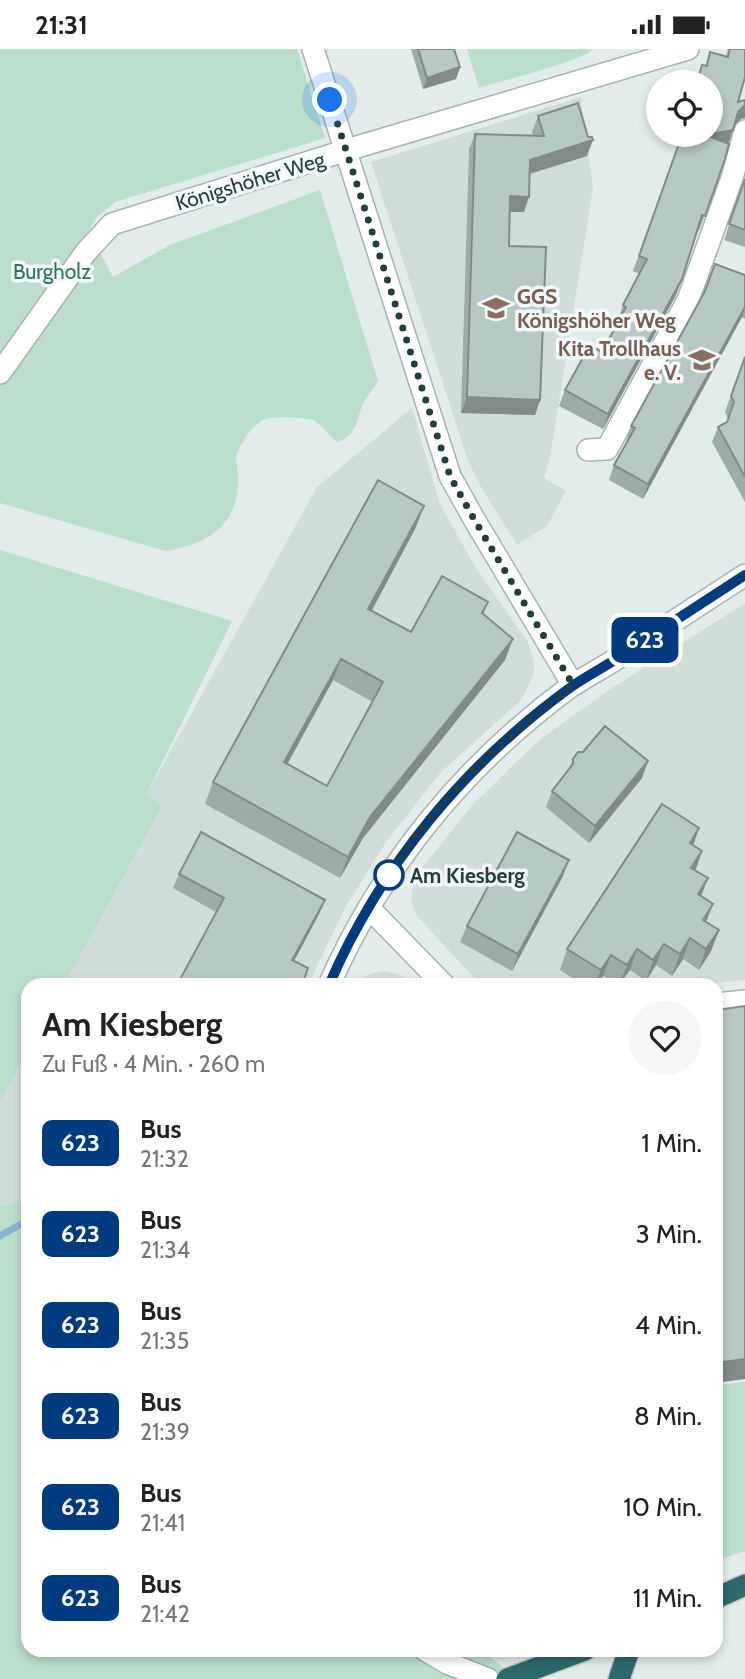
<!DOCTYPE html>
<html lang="de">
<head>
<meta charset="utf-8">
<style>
  :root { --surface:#fff; --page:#f6f6f6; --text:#222; --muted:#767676 }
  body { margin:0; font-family:Cabin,sans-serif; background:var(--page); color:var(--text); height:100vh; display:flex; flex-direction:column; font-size:26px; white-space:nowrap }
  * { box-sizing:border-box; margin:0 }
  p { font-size:23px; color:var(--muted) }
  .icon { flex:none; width:38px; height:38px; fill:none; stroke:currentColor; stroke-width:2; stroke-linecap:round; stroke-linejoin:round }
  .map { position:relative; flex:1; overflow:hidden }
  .details { position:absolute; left:21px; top:929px; width:702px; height:679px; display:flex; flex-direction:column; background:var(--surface); border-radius:21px; box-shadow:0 4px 10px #0003 }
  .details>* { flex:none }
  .badge { padding:0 14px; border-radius:10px; font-size:24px; line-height:46px }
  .controls { position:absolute; left:646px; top:21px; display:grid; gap:14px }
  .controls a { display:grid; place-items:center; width:77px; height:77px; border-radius:50%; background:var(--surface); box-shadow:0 4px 10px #0003; font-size:35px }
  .you { position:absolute; width:35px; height:35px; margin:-18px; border:5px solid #fff; border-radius:50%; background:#1a73e8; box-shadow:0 0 0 10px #1a73e833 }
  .map>.badge { position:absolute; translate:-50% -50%; box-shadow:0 0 0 4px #fff }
  .round { display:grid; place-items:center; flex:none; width:74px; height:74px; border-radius:37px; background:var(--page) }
  .overview { display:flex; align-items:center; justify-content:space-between; height:119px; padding:0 21px }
  h1 { font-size:33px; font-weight:800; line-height:52px }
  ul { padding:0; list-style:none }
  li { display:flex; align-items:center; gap:21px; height:91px; padding:0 21px }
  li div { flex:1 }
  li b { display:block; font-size:26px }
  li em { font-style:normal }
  li .badge { min-width:77px; font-weight:700; text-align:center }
  .status { display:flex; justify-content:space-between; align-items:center; height:49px; padding:0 35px; background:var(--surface); direction:ltr }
  .status svg { height:19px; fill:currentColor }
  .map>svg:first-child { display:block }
  .built { fill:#d1ddda }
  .green { fill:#bbdecd }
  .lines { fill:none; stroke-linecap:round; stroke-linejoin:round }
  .stream { stroke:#89b5d3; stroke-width:7 }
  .minor-casing { stroke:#a5b5b4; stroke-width:24 }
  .highway-casing { stroke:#c1c9c9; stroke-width:24 }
  .minor { stroke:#fff; stroke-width:21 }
  .highway { stroke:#2d696b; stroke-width:21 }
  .wall { fill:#9eaca9; fill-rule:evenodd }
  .shaded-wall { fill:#818c8a }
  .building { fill:#b8c8c5; stroke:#818c8a; stroke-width:2; fill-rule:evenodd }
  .line-casing { stroke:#fff; stroke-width:16 }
  .line { stroke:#003b80; stroke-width:10 }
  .walk { stroke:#223e3e; stroke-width:7; stroke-dasharray:0 12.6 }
  .stop-dot { fill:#fff; stroke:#003b80; stroke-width:3.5 }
  .labels { text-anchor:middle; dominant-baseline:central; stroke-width:7; stroke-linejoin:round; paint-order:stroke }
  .street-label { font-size:21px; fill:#223e3e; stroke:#f3f9f8 }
  .park-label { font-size:21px; fill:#2b765b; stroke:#f3f9f8 }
  .education-label { font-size:21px; font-weight:bold; fill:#785e54; stroke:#f3f9f8; text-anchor:start }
  .stop-label { font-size:21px; font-weight:bold; fill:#223e3e; stroke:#f3f9f8; text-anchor:start }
</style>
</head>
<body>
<div class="status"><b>21:31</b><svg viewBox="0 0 49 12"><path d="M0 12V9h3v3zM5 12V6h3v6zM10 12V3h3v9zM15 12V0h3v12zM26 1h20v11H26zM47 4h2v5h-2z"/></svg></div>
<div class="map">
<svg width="745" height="1630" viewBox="0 0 745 1630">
  <rect width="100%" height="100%" fill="#e2edeb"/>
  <g class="built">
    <path d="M581,48L593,139L550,408L544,429L566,442L547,477L517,496L482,440L468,412L371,113Z"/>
    <path d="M412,359L440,455L474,516L528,593L534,613V624L526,642L520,652L441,723L386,793L346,857L308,936H64L163,758L146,746L317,438Z"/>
    <path d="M745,554V931L699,936H481L416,866L411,851L413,835L418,824L473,755L538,692L606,643Z"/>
    <path d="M383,922L398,925L413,936H356L359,932L372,924Z"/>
    <path d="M28,1002V1149L0,1158V1053Z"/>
  </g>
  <g class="green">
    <path d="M0,0H297L325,89L115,153L96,169L89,182L113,228L170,196L320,141L378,332C373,340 366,349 362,357C356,374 356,387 337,393C330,387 321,375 313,371C304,368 274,367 265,370C253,375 243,391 238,402C234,410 238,420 238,428C239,476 208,496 165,502L0,454Z"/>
    <path d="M467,0H593C582,12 501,32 479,39Z"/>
    <path d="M0,501L232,572L146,746L163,757L64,936H28V1002L0,1053Z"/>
    <path d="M28,1149V1601H481L518,1630H0V1158Z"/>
    <path d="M745,1333V1502L716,1512V1336Z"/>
  </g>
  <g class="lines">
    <path class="stream" d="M0,1187L28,1171"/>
    <defs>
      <g id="minor">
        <path d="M313,0L450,427L474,470L573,636"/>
        <path d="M0,324L86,203L112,175L360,97L688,0"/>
        <path d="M588,401L607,400L688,251L732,129L745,82"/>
        <path d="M369,859L444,936"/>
        <path d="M329,936C382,816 465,715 570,638C585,628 601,620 616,610C659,582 702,554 745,526"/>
        <path d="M716,955L745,952"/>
        <path d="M425,1601L447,1614L488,1630"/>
      </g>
      <g id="highway">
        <path d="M716,1549L745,1536"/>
        <path d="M507,1630L585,1601"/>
        <path d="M619,1630L629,1601"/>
      </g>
    </defs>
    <use href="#minor" class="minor-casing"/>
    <use href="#highway" class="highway-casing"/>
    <use href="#minor" class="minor"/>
    <use href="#highway" class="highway"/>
  </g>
  <g class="wall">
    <path d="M411,0H454L460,18L456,30L423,40Z"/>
    <path d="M728,0H745L738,53L741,70L734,76L728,95L725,110L699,182L697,181L676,246L603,380L559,357L565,341L602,303L619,272L618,271L623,256L640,225L633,222L682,86H710V33H695L702,16L705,17L710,3L726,7Z"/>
    <path d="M538,67L587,107L530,125L524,163H510L509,197L540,351L535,366L461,364L469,100L475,85L533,86L532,83Z"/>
    <path d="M745,129V198L724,191Z"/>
    <path d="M745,226V270L742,268L643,450L609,431L614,416L627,393H626L631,377Z"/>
    <path d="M745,307V453L712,393L718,378L727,373L728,369L725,363Z"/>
    <path d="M416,478L371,562L411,583L488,553L483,566L505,611L363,789L340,829L205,755L213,733ZM333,631L373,653L327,737L287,715Z"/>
    <path d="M583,703L648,712L642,729L589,794L546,758L552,742L569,721L573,710Z"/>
    <path d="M699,779L693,796L695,821L706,873L719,881L711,902L699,921L683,910L672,927L656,916L646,932L630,921L619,936L603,927L597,936H583L560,921L567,900Z"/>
    <path d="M179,825L319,865L294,912L216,863L173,839Z"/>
    <path d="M563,827L512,922L460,893L467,877Z"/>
  </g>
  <g class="shaded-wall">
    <path d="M460,18L456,30L423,40L427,29Z"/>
    <path d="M745,56V69L741,70L733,78L738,63Z"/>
    <path d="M733,81L728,96L705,86Z"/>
    <path d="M593,91L587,107L525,126L530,111Z"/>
    <path d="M510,147L529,148L524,163H504Z"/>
    <path d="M682,230L676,246L603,380L608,365Z"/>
    <path d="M745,258L742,268L643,450L648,435Z"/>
    <path d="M467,348L540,351L535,366L461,364Z"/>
    <path d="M424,457L416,478L361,582L368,560Z"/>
    <path d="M513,590L505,611L363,789L340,829L348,808L370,768Z"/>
    <path d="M341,610L333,631L277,734L284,713Z"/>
    <path d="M648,712L642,729L589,794L595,777Z"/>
    <path d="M699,779L692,800L690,794Z"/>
    <path d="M702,802L695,823L691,819Z"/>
    <path d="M569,811L563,827L512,922L518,905Z"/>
    <path d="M708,829L700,850L698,845Z"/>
    <path d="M325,851L319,865L287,925L292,911Z"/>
    <path d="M713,855L705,876L703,871Z"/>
    <path d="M719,881L711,902L699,921L706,900Z"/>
    <path d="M690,889L683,910L672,927L680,905Z"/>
    <path d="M664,895L656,916L646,932L653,911Z"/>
    <path d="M637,900L630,921L619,936L627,916Z"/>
    <path d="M611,906L603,927L597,936H595L601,921Z"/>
    <path d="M745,1310V1330L716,1334V1314Z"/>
  </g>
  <g class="building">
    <path d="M418,0H454L460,18L427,29Z"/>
    <path d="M730,0H745V28L738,53L745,51V56L738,63L733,81L710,85V33H697L702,16L707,17L710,3L728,8Z"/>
    <path d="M578,54L588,88H592L593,91L530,111L529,148L510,147L509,197L546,198L540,351L467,348L475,85L544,87L538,67Z"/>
    <path d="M682,86H709H705L729,95L725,110L705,167L702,166L682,230L608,365L565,341L590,296L602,303L626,258L623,256L647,210L639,207Z"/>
    <path d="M745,130V181L729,175Z"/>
    <path d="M715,215L745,226V258L648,435L614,416L635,379L631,377L705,242Z"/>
    <path d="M745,308V428L718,378L727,373L734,353L731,347Z"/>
    <path d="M378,431L424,457L368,560L411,583L442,527L488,553L482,564L513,590L370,768L348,808L213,733ZM341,610L383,633L327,737L284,713Z"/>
    <path d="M605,677L648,712L595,777L552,742L573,715V710L578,703H583Z"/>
    <path d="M662,755L699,779L690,794L702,802L691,819L708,829L698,845L713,855L703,871L719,881L706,900L690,889L680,905L664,895L653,911L637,900L627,916L611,906L601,921L567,900Z"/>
    <path d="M201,783L325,851L292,911L308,919L302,936H177L224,849L179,825Z"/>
    <path d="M517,783L569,811L518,905L467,877Z"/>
    <path d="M745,957V1310L716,1314V961Z"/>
  </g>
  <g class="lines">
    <defs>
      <path id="line" d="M329,936C381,816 465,715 571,638C585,628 601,620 616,610C659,582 702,554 745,526"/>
    </defs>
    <use href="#line" class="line-casing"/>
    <use href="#line" class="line"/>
    <path class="walk" d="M330,51L450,427L474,470L573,636C503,690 437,750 389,826"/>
  </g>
  <defs>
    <symbol id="school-bare" viewBox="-9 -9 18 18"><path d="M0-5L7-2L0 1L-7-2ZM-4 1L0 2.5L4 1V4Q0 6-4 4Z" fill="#8d6e63" stroke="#f3f9f8" stroke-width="2.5" paint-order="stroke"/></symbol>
  </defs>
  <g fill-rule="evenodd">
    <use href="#school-bare" x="477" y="240" width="38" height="38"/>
    <use href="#school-bare" x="683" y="292" width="38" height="38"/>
  </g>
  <circle class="stop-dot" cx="389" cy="826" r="14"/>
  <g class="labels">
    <g class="street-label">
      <text transform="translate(250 132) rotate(-17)">Königshöher Weg</text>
    </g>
    <g class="park-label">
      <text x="52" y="222">Burgholz</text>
    </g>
    <g class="education-label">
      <text x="517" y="247">GGS<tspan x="517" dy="24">Königshöher Weg</tspan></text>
      <text x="681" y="299" text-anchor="end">Kita Trollhaus<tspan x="681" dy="24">e. V.</tspan></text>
    </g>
    <g class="stop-label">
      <text x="410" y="826">Am Kiesberg</text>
    </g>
  </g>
</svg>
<div class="controls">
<a><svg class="icon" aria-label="locate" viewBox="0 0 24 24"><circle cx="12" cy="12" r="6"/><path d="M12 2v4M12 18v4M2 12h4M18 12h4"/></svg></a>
</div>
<div class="you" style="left:330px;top:51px"></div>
<b class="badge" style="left:645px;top:591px;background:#003b80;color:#fff">623</b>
<section class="details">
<div class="overview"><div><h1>Am Kiesberg</h1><p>Zu Fuß · 4 Min. · 260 m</p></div><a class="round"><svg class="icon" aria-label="heart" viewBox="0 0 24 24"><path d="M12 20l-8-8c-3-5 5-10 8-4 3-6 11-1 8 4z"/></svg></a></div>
<ul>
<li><span class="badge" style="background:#003b80;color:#fff">623</span><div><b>Bus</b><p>21:32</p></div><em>1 Min.</em></li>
<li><span class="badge" style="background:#003b80;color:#fff">623</span><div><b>Bus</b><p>21:34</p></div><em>3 Min.</em></li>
<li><span class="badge" style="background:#003b80;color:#fff">623</span><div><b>Bus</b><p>21:35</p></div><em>4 Min.</em></li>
<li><span class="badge" style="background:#003b80;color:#fff">623</span><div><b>Bus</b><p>21:39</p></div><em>8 Min.</em></li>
<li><span class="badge" style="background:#003b80;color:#fff">623</span><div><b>Bus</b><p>21:41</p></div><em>10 Min.</em></li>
<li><span class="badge" style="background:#003b80;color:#fff">623</span><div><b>Bus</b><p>21:42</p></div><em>11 Min.</em></li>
</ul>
</section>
</div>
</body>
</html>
